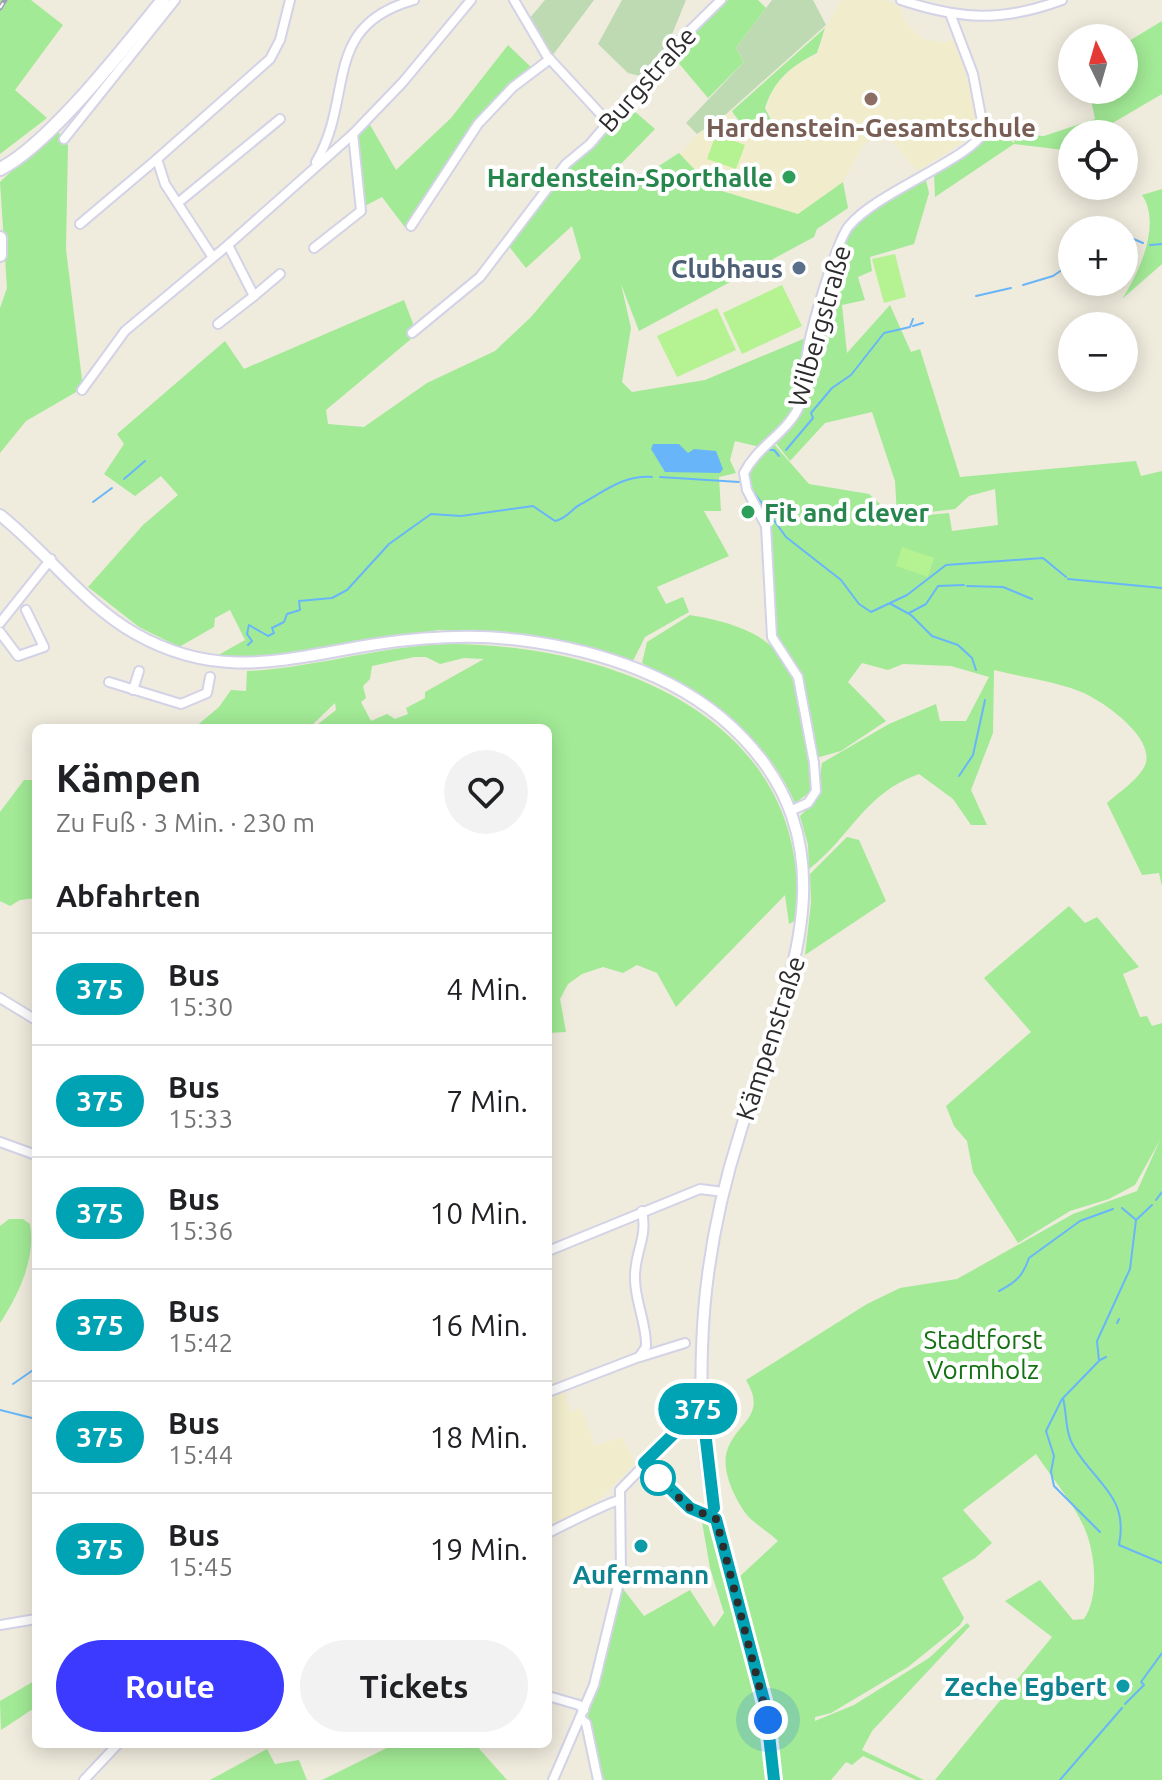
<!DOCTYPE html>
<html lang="de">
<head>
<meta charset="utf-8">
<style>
  :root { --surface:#fff; --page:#f2f2f2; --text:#202124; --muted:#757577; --line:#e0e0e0; --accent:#3c3aff }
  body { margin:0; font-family:Ubuntu,sans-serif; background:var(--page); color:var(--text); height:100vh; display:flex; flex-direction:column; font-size:30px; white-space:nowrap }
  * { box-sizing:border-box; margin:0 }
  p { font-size:26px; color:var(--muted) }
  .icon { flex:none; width:44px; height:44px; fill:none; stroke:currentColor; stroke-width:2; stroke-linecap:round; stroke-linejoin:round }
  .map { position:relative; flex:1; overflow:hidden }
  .sheet { position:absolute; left:32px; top:724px; width:520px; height:1024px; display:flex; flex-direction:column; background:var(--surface); border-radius:12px; box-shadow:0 4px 20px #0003 }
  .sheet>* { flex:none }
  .badge { padding:0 16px; border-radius:26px; font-size:28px; line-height:52px }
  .needle { width:52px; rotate:355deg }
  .controls { position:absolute; left:1058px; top:24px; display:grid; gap:16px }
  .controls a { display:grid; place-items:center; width:80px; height:80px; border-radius:50%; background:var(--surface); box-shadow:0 4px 20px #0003; font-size:40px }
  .you { position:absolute; width:40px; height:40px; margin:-20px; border:6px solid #fff; border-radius:50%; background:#1a73e8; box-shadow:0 0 0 12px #1a73e833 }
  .map>.badge { position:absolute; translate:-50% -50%; box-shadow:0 0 0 4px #fff }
  h2 { padding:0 24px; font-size:30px; line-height:72px }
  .round { display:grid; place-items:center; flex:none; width:84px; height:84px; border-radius:42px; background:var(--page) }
  .overview { display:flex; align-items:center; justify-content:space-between; height:136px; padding:0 24px }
  h1 { font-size:38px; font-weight:700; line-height:60px }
  .button { display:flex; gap:16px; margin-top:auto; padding:16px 24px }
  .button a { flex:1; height:92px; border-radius:48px; background:var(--accent); color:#fff; font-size:32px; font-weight:700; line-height:92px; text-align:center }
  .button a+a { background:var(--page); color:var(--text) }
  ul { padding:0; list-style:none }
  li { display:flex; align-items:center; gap:24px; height:112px; padding:0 24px; border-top:2px solid var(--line) }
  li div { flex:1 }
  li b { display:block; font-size:30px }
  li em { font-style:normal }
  li .badge { min-width:88px; font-weight:700; text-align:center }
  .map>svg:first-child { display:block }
  .education { fill:#f1edcc }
  .green { fill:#a2ea96; fill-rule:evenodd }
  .cemetery { fill:#bedab3 }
  .pitch { fill:#b5f291 }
  .water { fill:#68b6f9 }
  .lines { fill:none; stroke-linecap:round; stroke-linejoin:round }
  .stream { stroke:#68b6f9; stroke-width:2 }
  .minor-casing { stroke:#d3d2e6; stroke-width:12 }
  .tertiary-casing { stroke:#d3d2e6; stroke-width:14 }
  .secondary-casing { stroke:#d3d2e6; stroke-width:16 }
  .minor { stroke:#fff; stroke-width:8 }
  .tertiary { stroke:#fff; stroke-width:10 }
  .secondary { stroke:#fff; stroke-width:12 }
  .rail-casing { stroke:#a19fb8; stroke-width:5 }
  .rail { stroke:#fff; stroke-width:2; stroke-dasharray:6; stroke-linecap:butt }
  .line-casing { stroke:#fff; stroke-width:18 }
  .line { stroke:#00a3b4; stroke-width:12 }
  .walk { stroke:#2c2c2c; stroke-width:8; stroke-dasharray:0 14.4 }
  .education-dot { fill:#8d6e63; stroke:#fff; stroke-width:3 }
  .leisure-dot { fill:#2e9e5b; stroke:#fff; stroke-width:3 }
  .service-dot { fill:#5c6f8a; stroke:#fff; stroke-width:3 }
  .stop-dot { fill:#fff; stroke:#00a3b4; stroke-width:4 }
  .culture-dot { fill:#0f9aa8; stroke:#fff; stroke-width:3 }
  .labels { text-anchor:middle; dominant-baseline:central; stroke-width:8; stroke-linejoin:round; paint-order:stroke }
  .street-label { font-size:26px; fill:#2c2c2c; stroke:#fff }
  .education-label { font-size:26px; font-weight:bold; fill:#785e54; stroke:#fff }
  .leisure-label { font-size:26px; font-weight:bold; fill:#27864d; stroke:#fff; text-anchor:end }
  .service-label { font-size:26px; font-weight:bold; fill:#4e5e75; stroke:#fff; text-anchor:end }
  .park-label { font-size:26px; fill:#157114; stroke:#fff }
  .culture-label { font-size:26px; font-weight:bold; fill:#0d838f; stroke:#fff }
</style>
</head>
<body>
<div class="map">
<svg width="1162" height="1780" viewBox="0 0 1162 1780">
  <rect width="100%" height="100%" fill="#efebdd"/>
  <g class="education">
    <path d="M841,0H884L899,6L905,22L921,38L943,43L955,39L980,123L977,133L918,171L886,135L864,143L843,182L798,214L712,188L680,154L697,135L731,112L739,126L773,140L781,139L767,109L773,88L794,66L818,54L825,30Z"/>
    <path d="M564,1392L571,1412L581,1408L595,1446L622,1437L635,1463L591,1508L548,1526V1398Z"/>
  </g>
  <g class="green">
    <path d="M0,0H31L63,25L15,90L47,118L0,154Z"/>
    <path d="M728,0H758L766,8L736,48L744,62L708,98L671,54Z"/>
    <path d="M1162,21V94L1099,131L1100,134H1072V151L1014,144L935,197L934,172L980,145L986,136L1007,138L1014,143L1016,135L1044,136L1095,119L1089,90H1124V44Z"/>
    <path d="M825,28L817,53C791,66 774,80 765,108L780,138C761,140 741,127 732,111Z"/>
    <path d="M508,45L532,68L477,121L407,230L382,197L363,207L356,136L369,123L396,170L451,118Z"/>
    <path d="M625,103L655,129L618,167L626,187L679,153L712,188L798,214L843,182L848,208L817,229L814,237L639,331L621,284L631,328L622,382L632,392L705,380L808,337C801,396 804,402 764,448L735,441L730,460L736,473L719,477L721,511H704L729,556L657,587L666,604L683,597L689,612L645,637L633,661L541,638L439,630L243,661L213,658L245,640L230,610L215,618L214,627L179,647L139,627L88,587L143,525L178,495L161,476L135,496L104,474L124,444L117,434L225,341L244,369L404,300L417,334L326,410L328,424L364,427L427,383L495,351L531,317L581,258L572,226L526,268L507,244L568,165Z"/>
    <path d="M56,129L68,145L66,249L83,388L26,421L0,453V308L7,288L0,182Z"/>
    <path d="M925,176L929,193L914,244L870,257L872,271L858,277L865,300L842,305L847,353L890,305L911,352L920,349L960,477L1136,461L1141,476L1162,471V886L1159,873L1142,875L1107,803C1118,793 1135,782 1143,769C1162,741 1101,699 1079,691C1052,681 1021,677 994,670L993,733L971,790L987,825H971L953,799L919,774C863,794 852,836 809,869L808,845L800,816L817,799L822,763L889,724L936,704L940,721H966L989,677L951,666L903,664L888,670L862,663L848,682L886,721L841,751L816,758L800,676L775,635L770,529L746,484L748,468L773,443L809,484L869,494L896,518L949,513L952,531L998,525L995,489L969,496L955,509L897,516L895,481L872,412L825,423L790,461L775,442C816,403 822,336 834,283C837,266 840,245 850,230C865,206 901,191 925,176Z"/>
    <path d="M1162,189V264L1122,299C1139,273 1162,224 1142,195Z"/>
    <path d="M690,615C810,635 790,683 814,780L812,791L795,803C764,732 708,698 642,663L647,642Z"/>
    <path d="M451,644C616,645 814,720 796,920L789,924L785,895L676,1007L657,973L637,965L623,973L603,967L582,974L568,984L560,999L566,1032L548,1033V728H313L336,710L335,703L309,728H194L219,707L231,690L246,691L247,671C316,668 382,645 451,644ZM414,657H426L440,664L464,658L484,659L425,692V698L406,708L408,714L395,719L387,714L371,721L361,702L366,698L363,686L370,679L372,666Z"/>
    <path d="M24,780H36V898L20,900L10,906L0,901V812Z"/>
    <path d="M847,837L859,840L886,901L805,955L811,903L810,874Z"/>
    <path d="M1069,906L1085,923L1097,917L1139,967L1123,974L1140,1017L1147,1016L1152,1026L1162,1023V1780H935L1052,1637L1005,1601L1040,1580L1073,1620L1084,1619C1100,1596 1095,1551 1084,1527C1073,1502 1051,1477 1036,1454L963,1510L992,1543L975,1558L942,1578L964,1618L960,1625L908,1667L831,1713L815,1717V1721L854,1705L929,1658L967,1623L970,1626L872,1731L862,1750L924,1780H916L863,1756L852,1765L846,1762L831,1780H778L771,1709L737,1579L778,1541C770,1533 751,1521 747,1515C735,1499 721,1471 727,1451C737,1421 768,1417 746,1380L867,1304L900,1288L957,1279L1073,1214L1137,1191L1160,1140L1135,1185L1109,1199L1070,1211L1018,1243L973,1172L967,1141L954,1126L946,1106L1031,1032L984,978Z"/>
    <path d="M9,1219H23L30,1224C36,1258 19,1294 0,1323V1226Z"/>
    <path d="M701,1516L713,1521L764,1714L772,1780H601L587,1718L604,1670L601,1662L620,1585L644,1616L690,1590L714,1627L724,1613L710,1568Z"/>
    <path d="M36,1680V1707L1,1730L0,1701Z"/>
    <path d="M395,1744H475L507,1780H322Z"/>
    <path d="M267,1749L275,1764L299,1760L307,1780H210Z"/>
  </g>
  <g class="cemetery">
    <path d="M545,0H594L552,56L529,19Z"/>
    <path d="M622,0H686L666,49L640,76L628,73L598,44Z"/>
    <path d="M772,0H813L826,25L725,115L697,134L686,123L744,62L736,48Z"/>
  </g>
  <g class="pitch">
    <path d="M716,134L745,145L736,169L707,159Z"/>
    <path d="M895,254L906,297L884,303L872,259Z"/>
    <path d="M782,285L802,326L742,354L723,313Z"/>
    <path d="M717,308L736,350L677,377L657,336Z"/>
    <path d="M902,547L934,558L928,577L896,566Z"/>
  </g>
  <path class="water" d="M653,444H679L688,453L694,449L716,451L723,469L720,473L665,472L651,449Z"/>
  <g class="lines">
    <g class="stream">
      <path d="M1124,235L1143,243"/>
      <path d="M1150,245L1162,244"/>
      <path d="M1023,285L1053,276L1072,263"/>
      <path d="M976,296L1011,288"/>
      <path d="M913,326L923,323"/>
      <path d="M768,450H774L779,456"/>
      <path d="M786,450L813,418L811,413L832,388L851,375L884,333L910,327L913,319"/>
      <path d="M660,477L739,482"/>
      <path d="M124,479L145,461"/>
      <path d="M750,487L786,537L841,580L859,604L871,612L907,595L946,565L1043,558L1066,577"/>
      <path d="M93,502L112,488"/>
      <path d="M1068,579L1162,588"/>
      <path d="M967,586L1003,587L1032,599"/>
      <path d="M891,604L911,615L932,636L958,645L972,658L976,670"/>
      <path d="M909,613L926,604L938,586L964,585"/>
      <path d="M248,645L252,641L247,634L249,625L268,636L274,633L272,628L284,622L287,614L300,610L299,601L332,598L347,590L389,544L431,514L461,516L533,506L555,521C568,518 571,509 581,504C605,491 623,475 652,477"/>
      <path d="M959,776L973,755L985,700"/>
      <path d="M1156,1200L1162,1192"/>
      <path d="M1152,1205L1136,1220L1130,1269L1097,1341L1099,1361L1063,1398C1067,1414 1065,1433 1074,1447C1095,1483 1129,1496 1119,1545L1162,1563"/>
      <path d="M1122,1208L1135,1219"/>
      <path d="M999,1291C1016,1282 1023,1276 1029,1258L1080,1221L1113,1209"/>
      <path d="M1117,1323L1119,1319"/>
      <path d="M1100,1360L1106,1357"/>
      <path d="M13,1384L36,1368"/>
      <path d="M1062,1399L1046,1431L1054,1456L1051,1472L1054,1486L1100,1532"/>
      <path d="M0,1410L36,1419"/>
      <path d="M1125,1704L1144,1685L1141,1682L1162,1653"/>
      <path d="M1060,1780L1122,1708"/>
    </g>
    <defs>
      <g id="minor">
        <path d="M514,0L547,56L607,121"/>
        <path d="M901,0C961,20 1002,22 1062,0"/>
        <path d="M64,139L175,0"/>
        <path d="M316,162C355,97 320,26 414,0"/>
        <path d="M179,202L280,119"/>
        <path d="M80,224L157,159"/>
        <path d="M411,226L478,124L513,87L550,59"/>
        <path d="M228,245L254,296L280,274"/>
        <path d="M314,248L361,211L353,134"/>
        <path d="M212,256L165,184L157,159L270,59L280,40L290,0"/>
        <path d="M218,324L254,296"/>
        <path d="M412,333L480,277L566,164L590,144L667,53L721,0"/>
        <path d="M82,390L125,331L228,245L353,134L403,82L471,0"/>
        <path d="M0,623L51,559"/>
        <path d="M0,632L18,656L44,647L26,610"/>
        <path d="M109,682L181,704L207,693L210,677"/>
        <path d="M133,690L139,671"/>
        <path d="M790,811L808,803L816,791L814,763L798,677L772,637L766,526L747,490L744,473C758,445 790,432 801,402C807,387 805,370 807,354C810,331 836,242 849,226C877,192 968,160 984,132L973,74L951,16"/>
        <path d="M0,998L36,1020"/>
        <path d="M0,1142L36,1155"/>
        <path d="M548,1251L700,1189L724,1192"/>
        <path d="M640,1357L685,1343"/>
        <path d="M548,1392L639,1357L646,1347C647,1324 635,1302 635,1279C634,1252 648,1239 642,1211"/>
        <path d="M644,1463L690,1508L716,1519"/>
        <path d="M548,1533C560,1527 611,1501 620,1500"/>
        <path d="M0,1625L36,1619"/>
        <path d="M548,1696L579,1705L584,1710"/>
        <path d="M580,1718L586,1723L598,1780"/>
        <path d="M84,1780L118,1744"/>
        <path d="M553,1780L594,1685L621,1574L620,1490L702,1406"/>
      </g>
      <path id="tertiary" d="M0,515C47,552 84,605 136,634C221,682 288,658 377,644C425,637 473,634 520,640C600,650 686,678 743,738C858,858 780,1000 740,1133C718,1202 704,1276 702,1349C700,1406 703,1463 716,1520C736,1607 768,1690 774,1780"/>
      <g id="secondary">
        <path d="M0,169C49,145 127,44 163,0"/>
        <path d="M0,238V255"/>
      </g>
    </defs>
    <use href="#minor" class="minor-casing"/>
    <use href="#tertiary" class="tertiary-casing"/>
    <use href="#secondary" class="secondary-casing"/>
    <use href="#minor" class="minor"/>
    <use href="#tertiary" class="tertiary"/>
    <use href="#secondary" class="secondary"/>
    <defs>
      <path id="rail" d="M0,8L5,0"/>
    </defs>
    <use href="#rail" class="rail-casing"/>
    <use href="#rail" class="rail"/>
  </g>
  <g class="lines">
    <defs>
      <path id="line" d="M714,1508L702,1406L644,1463L690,1508L716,1519L766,1708L774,1780"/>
    </defs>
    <use href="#line" class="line-casing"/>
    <use href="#line" class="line"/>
    <path class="walk" d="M658,1478L690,1508L716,1519L768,1720"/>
  </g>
  <circle class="education-dot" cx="871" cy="99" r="8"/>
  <g class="leisure-dot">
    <circle cx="789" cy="177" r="8"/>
    <circle cx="748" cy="512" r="8"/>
  </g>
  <circle class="service-dot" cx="799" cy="268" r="8"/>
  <circle class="stop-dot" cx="658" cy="1478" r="16"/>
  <g class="culture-dot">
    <circle cx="641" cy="1546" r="8"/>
    <circle cx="1123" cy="1686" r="8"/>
  </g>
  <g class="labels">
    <g class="street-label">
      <text transform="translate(647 79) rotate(-48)">Burgstraße</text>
      <text transform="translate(819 326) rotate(-74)">Wilbergstraße</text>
      <text transform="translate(770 1038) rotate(-72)">Kämpenstraße</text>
    </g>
    <g class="education-label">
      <text x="871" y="127">Hardenstein-Gesamtschule</text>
    </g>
    <g class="leisure-label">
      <text x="773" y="177">Hardenstein-Sporthalle</text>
      <text x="764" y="512" text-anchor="start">Fit and clever</text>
    </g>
    <g class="service-label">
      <text x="783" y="268">Clubhaus</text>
    </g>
    <g class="park-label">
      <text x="983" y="1339">Stadtforst<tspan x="983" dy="30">Vormholz</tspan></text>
    </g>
    <g class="culture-label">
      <text x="641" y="1574">Aufermann</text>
      <text x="1107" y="1686" text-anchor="end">Zeche Egbert</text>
    </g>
  </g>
</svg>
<div class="controls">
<a><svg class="needle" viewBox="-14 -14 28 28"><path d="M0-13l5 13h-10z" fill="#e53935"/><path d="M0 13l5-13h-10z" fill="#757577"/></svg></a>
<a><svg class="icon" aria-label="locate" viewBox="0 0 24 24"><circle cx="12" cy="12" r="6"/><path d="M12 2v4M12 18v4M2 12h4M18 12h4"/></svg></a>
<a>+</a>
<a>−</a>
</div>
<div class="you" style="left:768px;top:1720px"></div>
<b class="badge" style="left:698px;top:1409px;background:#00a3b4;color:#fff">375</b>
<section class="sheet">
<div class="overview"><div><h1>Kämpen</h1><p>Zu Fuß · 3 Min. · 230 m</p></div><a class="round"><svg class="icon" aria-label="heart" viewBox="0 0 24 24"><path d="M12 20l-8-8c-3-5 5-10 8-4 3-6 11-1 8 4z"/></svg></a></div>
<h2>Abfahrten</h2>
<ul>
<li><span class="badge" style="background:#00a3b4;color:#fff">375</span><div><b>Bus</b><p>15:30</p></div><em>4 Min.</em></li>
<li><span class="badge" style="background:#00a3b4;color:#fff">375</span><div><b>Bus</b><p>15:33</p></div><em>7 Min.</em></li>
<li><span class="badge" style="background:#00a3b4;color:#fff">375</span><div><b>Bus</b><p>15:36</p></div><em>10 Min.</em></li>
<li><span class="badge" style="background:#00a3b4;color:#fff">375</span><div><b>Bus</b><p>15:42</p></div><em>16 Min.</em></li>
<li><span class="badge" style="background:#00a3b4;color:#fff">375</span><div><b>Bus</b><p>15:44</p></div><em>18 Min.</em></li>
<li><span class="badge" style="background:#00a3b4;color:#fff">375</span><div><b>Bus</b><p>15:45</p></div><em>19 Min.</em></li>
</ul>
<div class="button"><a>Route</a><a>Tickets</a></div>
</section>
</div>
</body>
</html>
